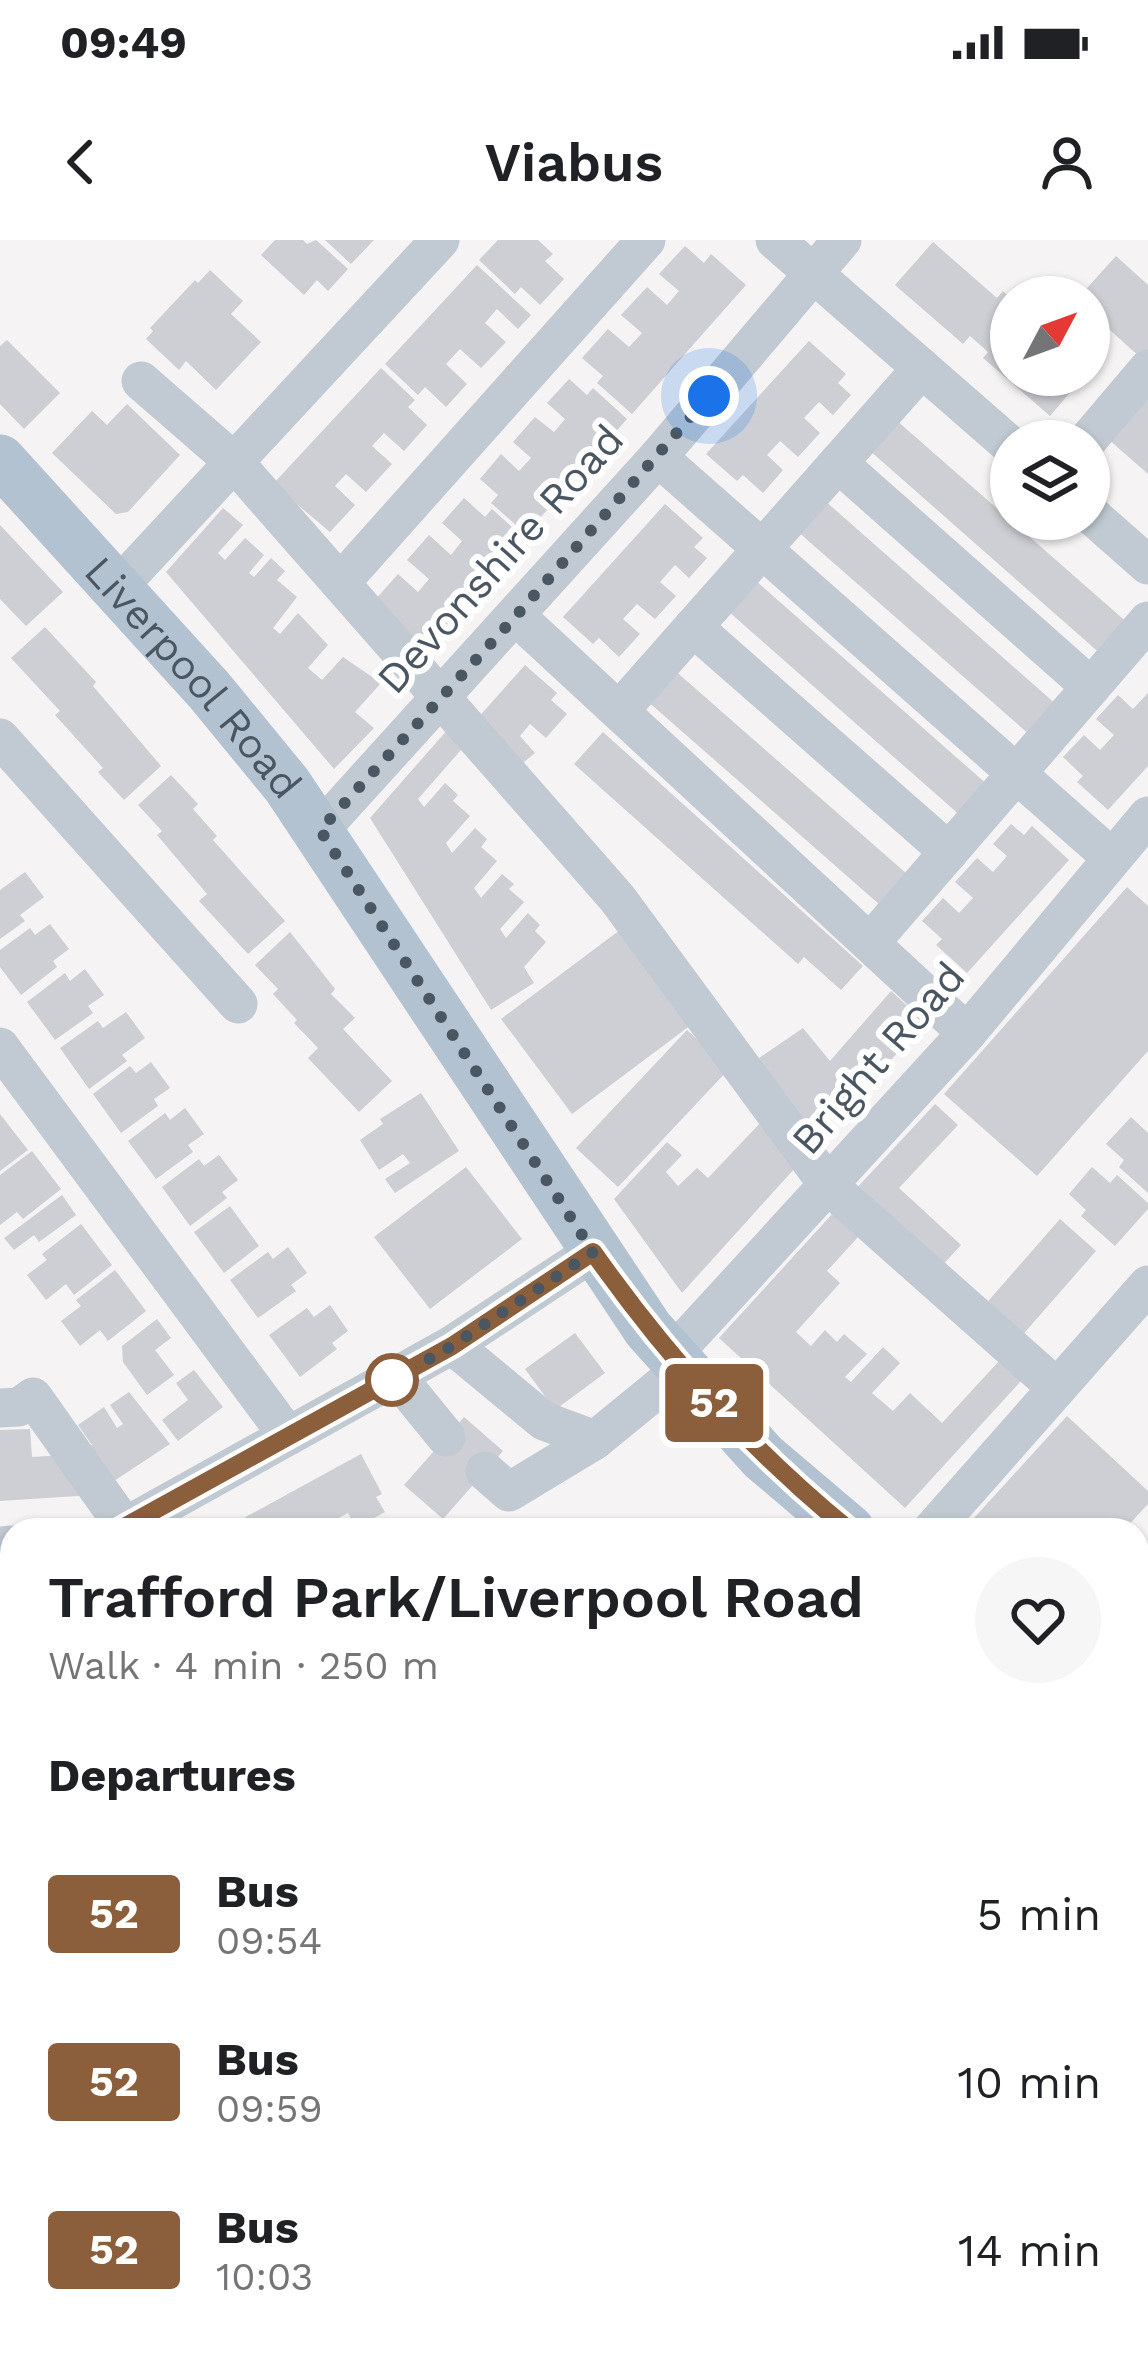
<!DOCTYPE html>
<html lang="en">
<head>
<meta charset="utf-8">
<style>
  :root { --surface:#fff; --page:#f6f6f6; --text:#202124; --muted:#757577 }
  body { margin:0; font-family:"Work Sans",sans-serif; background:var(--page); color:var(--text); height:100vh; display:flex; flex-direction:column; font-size:45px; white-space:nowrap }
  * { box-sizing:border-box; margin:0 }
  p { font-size:39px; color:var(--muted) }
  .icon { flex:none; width:66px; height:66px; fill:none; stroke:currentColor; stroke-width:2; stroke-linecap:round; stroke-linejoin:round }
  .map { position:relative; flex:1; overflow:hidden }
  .sheet { position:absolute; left:0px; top:1278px; width:1149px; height:840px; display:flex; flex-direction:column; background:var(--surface); border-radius:36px 36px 0 0; box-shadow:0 3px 9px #0004 }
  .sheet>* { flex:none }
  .badge { padding:0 24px; border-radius:9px; font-size:42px; line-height:78px }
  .needle { width:78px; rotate:49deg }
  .buttons { position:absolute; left:990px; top:36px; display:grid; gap:24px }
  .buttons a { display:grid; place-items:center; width:120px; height:120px; border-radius:50%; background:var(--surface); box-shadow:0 3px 9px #0004; font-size:60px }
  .you { position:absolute; width:60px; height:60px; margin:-30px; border:9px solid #fff; border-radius:50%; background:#1a73e8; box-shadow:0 0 0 18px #1a73e833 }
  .map>.badge { position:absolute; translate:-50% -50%; box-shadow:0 0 0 6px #fff }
  h2 { padding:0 48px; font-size:45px; line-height:108px }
  .round { display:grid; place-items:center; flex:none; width:126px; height:126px; border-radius:63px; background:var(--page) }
  .headline { display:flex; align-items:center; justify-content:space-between; height:204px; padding:0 48px }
  h1 { font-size:57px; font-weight:600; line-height:90px }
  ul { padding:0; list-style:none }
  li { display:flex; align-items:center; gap:36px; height:168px; padding:0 48px }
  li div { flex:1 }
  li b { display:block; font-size:45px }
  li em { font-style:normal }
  li .badge { min-width:132px; font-weight:700; text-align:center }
  .status { display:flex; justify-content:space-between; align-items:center; height:84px; padding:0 60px; background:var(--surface); direction:ltr }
  .status svg { height:33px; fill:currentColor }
  header { display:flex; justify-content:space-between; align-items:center; height:156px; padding:0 48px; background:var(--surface); font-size:54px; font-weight:600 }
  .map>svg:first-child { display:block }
  .green { fill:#c3f1d5 }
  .building { fill:#cdcfd5 }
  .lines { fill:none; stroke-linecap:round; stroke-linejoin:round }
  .minor { stroke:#c1cad2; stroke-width:39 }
  .major { stroke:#b3c2d1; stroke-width:51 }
  .line-casing { stroke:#fff; stroke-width:27 }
  .line { stroke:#8b5e3c; stroke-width:18 }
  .walk { stroke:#4a5661; stroke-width:12; stroke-dasharray:0 21.6 }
  .stop-dot { fill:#fff; stroke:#8b5e3c; stroke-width:6 }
  .labels { text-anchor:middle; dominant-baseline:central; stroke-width:12; stroke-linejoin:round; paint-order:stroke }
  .street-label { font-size:42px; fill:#4a5661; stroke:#fff }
</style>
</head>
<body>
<div class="status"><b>09:49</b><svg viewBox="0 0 49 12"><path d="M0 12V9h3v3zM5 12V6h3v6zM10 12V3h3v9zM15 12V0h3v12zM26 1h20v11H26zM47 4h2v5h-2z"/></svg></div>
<header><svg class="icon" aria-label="back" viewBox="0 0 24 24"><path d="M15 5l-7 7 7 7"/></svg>Viabus<svg class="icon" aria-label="person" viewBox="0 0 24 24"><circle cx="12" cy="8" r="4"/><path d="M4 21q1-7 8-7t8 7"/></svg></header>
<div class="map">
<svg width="1148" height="2118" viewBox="0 0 1148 2118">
  <rect width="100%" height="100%" fill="#f5f3f3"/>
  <path class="green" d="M12,1482V2106H512L504,2118H0V1483Z"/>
  <g class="building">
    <path d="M275,0H303L307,4L316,0L348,29L328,51L317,40L304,55L261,15Z"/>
    <path d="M325,0H374L351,24Z"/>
    <path d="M498,0H538L553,14L545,21L564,39L540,65L521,47L515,54L479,20Z"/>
    <path d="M933,2L997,58L1003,51L1011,59V135H1085L1050,176L983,118L988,112L970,96L963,104L895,45Z"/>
    <path d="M685,6L704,23L711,14L746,45L632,174L597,143L603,136L582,118L608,89L629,107L642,93L621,75L647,47L667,65L679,51L659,34Z"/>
    <path d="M1116,16L1148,45V112L1142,119L1089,71V57H1079Z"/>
    <path d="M477,25L531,75L518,89L497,69L485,83L506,102L481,128L460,109L446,124L467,144L446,167L425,147L418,155L385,124Z"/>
    <path d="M210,30L243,61L231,74L261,102L216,150L186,121L179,130L146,99L153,91L150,88L195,40L198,43Z"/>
    <path d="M7,100L60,153L24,189L0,164V106Z"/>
    <path d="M809,101L846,134L838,143L851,155L833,175L819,162L804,178L820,193L798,217L780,201L767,215L783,230L763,253L743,235L737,241L706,214Z"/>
    <path d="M381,128L415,160L408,167L427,185L404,211L384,193L372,206L392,224L366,252L346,234L335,246L355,265L330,292L273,244Z"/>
    <path d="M569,139L587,155L593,148L627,179L526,294L491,263L498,255L480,239L501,214L519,231L531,218L513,202L535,177L554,192L565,179L547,163Z"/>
    <path d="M1148,151V234L1107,198Z"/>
    <path d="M127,164L180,215L128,272L116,274L52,213L92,171L107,185Z"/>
    <path d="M887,172L1130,385L1103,416L860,202Z"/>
    <path d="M815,252L1058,466L1031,496L788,283Z"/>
    <path d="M464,258L485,277L492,269L524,298L419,416L374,361L398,334L418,352L429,339L407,320L429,295L451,315L462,301L442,283Z"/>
    <path d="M665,264L703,298L694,307L707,318L689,338L675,325L660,342L676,356L655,379L637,364L623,379L640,394L619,417L599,398L593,404L563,377Z"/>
    <path d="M223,268L243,285L218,313L225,320L245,298L264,315L249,333L254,337L271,318L285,331L277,340L297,357L273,388L280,394L298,373L328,405L308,428L322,440L343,417L381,443L355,472L374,488L334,529L166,332Z"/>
    <path d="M0,285L63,352L26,386L0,359Z"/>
    <path d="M747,333L989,546L962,577L720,364Z"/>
    <path d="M45,387L96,442L93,446L161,526L124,560L98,532L103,528L55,475L60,471L11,418Z"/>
    <path d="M664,421L907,634L880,665L637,452Z"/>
    <path d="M525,425L557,453L551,460L567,474L546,498L530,484L520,496L535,513L518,527L476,480Z"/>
    <path d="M1148,453V526L1108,570L1077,542L1083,536L1063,517L1084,495L1100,510L1114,495L1096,479L1118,455L1133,469Z"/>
    <path d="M449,488L467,503L418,559L424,567L445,543L458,555L453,561L470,576L446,603L452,613L475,588L487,599L481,607L497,621L474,648L481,658L502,634L514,644L509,649L524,662L500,689L506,698L528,673L540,685L535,691L546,702L524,727L534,743L491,770L370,578Z"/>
    <path d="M603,492L863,726L841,750L804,717L798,724L574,524Z"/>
    <path d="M171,535L198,564L193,569L217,596L213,600L285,681L248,714L199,661L207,654L157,595L162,591L138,565Z"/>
    <path d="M1011,584L1024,595L1032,586L1069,620L967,733L936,705L942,699L922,681L943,658L959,673L973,658L955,642L977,618L993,632L1007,616L993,604Z"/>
    <path d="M25,632L44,657L20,675L25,681L0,699V650Z"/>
    <path d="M1127,647L1148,666V811L1037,936L944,854Z"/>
    <path d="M50,684L69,709L53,721L57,727L21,755L0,727V710L30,688L35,695Z"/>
    <path d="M624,687L695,782L572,874L501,779Z"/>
    <path d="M290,692L335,749L331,754L355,778L343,789L392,841L359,872L308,818L318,808L294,783L297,780L273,754L278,749L255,725Z"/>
    <path d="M85,729L104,755L88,766L93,773L55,800L27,762L65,733L70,741Z"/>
    <path d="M891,751L925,782L857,858L807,891L759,818L803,788L830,821Z"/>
    <path d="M126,772L145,798L122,815L127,821L89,849L60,808L98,781L103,788Z"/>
    <path d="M687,790L729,829L618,947L576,908Z"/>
    <path d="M151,822L170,848L154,859L158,866L121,893L93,854L130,826L136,833Z"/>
    <path d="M421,853L459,911L395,953L385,939L410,923L403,914L379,930L360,900L383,884L380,879Z"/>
    <path d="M935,864L958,885L899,948L961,1005L938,1030L853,952Z"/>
    <path d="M185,868L204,894L188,905L193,912L156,939L128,901L165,873L170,880Z"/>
    <path d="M0,874L28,910L0,931Z"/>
    <path d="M1131,877L1148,893V953L1119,927L1124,920L1106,904Z"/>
    <path d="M763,880L796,927L682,1053L614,959L667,902L682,915L666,932L678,946L697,928L708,938Z"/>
    <path d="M32,911L61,949L23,979L17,972L0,985V935Z"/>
    <path d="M219,915L238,940L222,952L227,958L190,986L162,947L199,919L204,926Z"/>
    <path d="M466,927L522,999L430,1069L374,997Z"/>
    <path d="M1092,927L1110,943L1117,935L1148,963V969L1115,1006L1081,976L1086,970L1069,954Z"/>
    <path d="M62,955L76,975L39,1002L34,995L14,1010L4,998Z"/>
    <path d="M230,966L259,1006L224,1033L194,992Z"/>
    <path d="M834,972L859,996L827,1031L840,1043L796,1092L811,1106L825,1090L837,1102L844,1094L867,1114L845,1137L851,1142L883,1107L900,1123L872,1153L893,1171L910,1153L942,1183L999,1121L1021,1141L905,1268L719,1098Z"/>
    <path d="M1060,979L1096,1011L1019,1099L983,1067Z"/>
    <path d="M81,984L112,1025L74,1055L66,1044L46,1060L27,1035L47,1020L42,1014Z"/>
    <path d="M288,1007L307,1033L291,1045L296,1051L258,1078L230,1040L268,1012L273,1019Z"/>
    <path d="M115,1030L146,1071L108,1101L100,1090L80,1106L61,1081L81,1066L76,1060Z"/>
    <path d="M330,1065L348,1091L332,1103L337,1109L300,1137L269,1095L307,1068L314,1077Z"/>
    <path d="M157,1079L171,1098L155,1110L174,1135L147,1155L123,1122L122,1106Z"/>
    <path d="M575,1093L605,1133L555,1170L525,1129Z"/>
    <path d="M194,1130L223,1167L178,1201L162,1180L188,1160L176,1143Z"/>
    <path d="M129,1152L170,1204L111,1243L87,1208L92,1205L78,1185L104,1167L117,1188L123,1184L110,1165Z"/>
    <path d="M1067,1176L1148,1251V1264L1124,1290H963Z"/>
    <path d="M464,1177L503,1211L443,1279L404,1245Z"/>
    <path d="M30,1189L32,1217L64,1215L93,1255L0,1261V1190Z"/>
    <path d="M361,1214L382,1254L376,1257L385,1272L356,1288L348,1273L333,1281L338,1290H234L231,1285Z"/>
    <rect x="0" y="1349" width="12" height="44"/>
    <path d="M1148,1801V1928L1137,1918V1870L1144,1862L1137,1856V1809Z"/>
    <path d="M1137,1963L1148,1970V2098L1137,2091V2059L1143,2049L1137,2046Z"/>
    <path d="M612,2106H666L671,2110L666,2118H629Z"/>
    <path d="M863,2106H976L992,2118H878Z"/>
  </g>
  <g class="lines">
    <g class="minor">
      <path d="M775,0L1011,206"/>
      <path d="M141,141L233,221L617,658L829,946L1057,1148"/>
      <path d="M1087,201L1148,129"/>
      <path d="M658,217L1111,617"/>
      <path d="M838,223L1091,447"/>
      <path d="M1089,273L1148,325"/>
      <path d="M341,342L646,0"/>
      <path d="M118,347L440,0"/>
      <path d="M516,376L967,793"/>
      <path d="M693,387L949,612"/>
      <path d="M619,471L922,128"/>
      <path d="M0,498L238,764"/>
      <path d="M320,590L658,217L842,0"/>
      <path d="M870,703L1148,381"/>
      <path d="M0,807L288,1196"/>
      <path d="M452,1105L544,1181L595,1200L682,1129"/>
      <path d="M671,1116L967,793L1148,576"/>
      <path d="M397,1137L446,1197"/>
      <path d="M0,1168L19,1167L33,1157L125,1287"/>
      <path d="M485,1231L509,1252L595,1200"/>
      <path d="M119,1290L452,1105L593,1012"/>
      <path d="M932,1290L1148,1045"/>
      <path d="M0,1306L12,1305"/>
      <path d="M1072,2106L1084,2118"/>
      <path d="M541,2118L549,2106"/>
      <path d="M744,2118L753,2106"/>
    </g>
    <g class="major">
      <path id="s1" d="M0,220L209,450L287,545L648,1089L763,1217L849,1290"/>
      <path d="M1137,1540L1148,1551"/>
    </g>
  </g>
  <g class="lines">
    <defs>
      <path id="line" d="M119,1290L452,1106L593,1012C668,1118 748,1207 849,1290"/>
    </defs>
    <use href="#line" class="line-casing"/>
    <use href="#line" class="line"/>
    <path class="walk" d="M392,1140L452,1106L593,1012L320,590L516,376L709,156"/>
  </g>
  <circle class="stop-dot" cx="392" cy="1140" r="24"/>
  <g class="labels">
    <g class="street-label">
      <text transform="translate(500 319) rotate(-48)">Devonshire Road</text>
      <text stroke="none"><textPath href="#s1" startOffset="291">Liverpool Road</textPath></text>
      <text transform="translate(878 818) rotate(-49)">Bright Road</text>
    </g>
  </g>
</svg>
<div class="buttons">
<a><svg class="needle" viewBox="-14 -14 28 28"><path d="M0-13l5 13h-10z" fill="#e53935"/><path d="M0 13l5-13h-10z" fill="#757577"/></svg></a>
<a><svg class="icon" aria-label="layers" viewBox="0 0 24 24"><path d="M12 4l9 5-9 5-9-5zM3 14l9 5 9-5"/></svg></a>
</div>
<div class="you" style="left:709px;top:156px"></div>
<b class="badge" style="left:714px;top:1163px;background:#8b5e3c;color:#fff">52</b>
<section class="sheet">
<div class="headline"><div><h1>Trafford Park/Liverpool Road</h1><p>Walk · 4 min · 250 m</p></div><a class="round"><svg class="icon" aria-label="heart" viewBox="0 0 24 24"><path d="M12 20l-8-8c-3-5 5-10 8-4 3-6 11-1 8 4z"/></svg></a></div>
<h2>Departures</h2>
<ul>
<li><span class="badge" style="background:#8b5e3c;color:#fff">52</span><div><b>Bus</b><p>09:54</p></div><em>5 min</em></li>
<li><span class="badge" style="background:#8b5e3c;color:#fff">52</span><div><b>Bus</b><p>09:59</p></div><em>10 min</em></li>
<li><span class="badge" style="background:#8b5e3c;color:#fff">52</span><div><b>Bus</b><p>10:03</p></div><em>14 min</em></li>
</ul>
</section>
</div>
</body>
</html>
